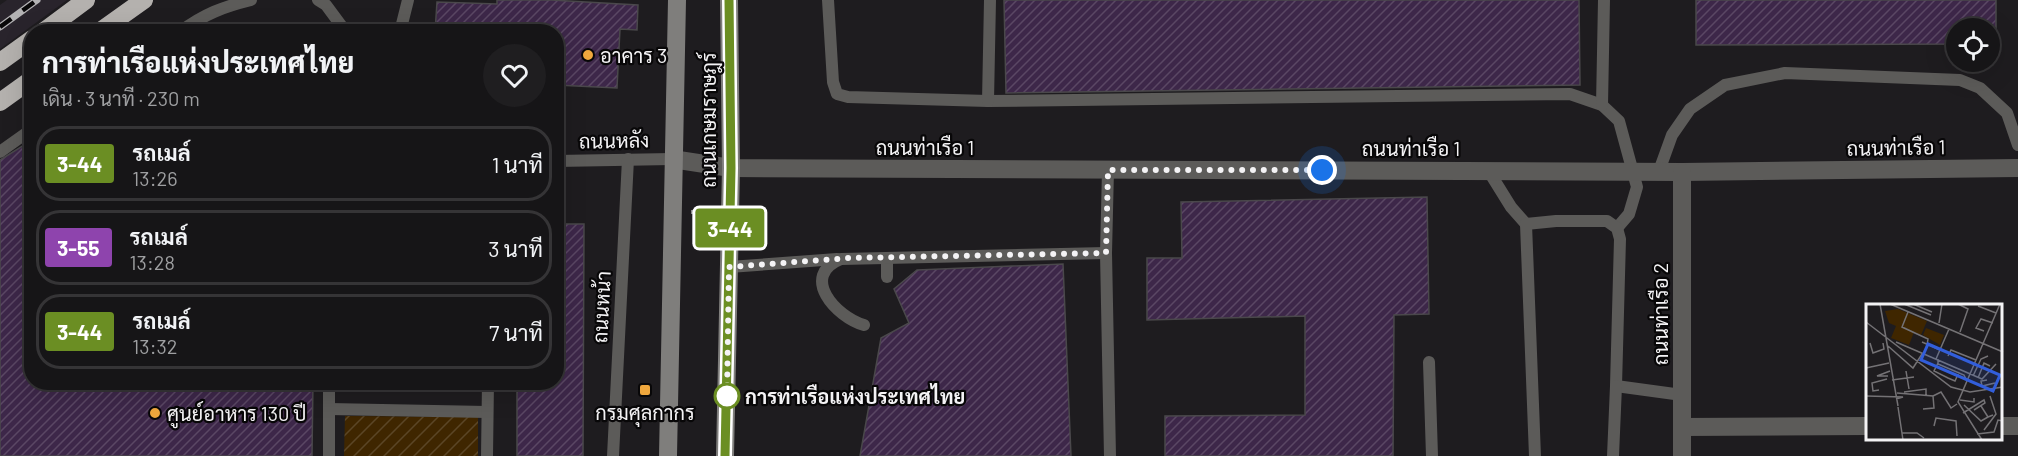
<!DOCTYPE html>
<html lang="th">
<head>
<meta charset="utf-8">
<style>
  :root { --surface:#161517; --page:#1f1e20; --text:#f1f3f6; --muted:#9e9fa1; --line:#353436 }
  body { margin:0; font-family:Barlow,Sarabun,sans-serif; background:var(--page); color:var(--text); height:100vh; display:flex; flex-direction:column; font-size:22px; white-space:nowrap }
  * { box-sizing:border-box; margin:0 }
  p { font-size:20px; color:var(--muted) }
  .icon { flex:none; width:33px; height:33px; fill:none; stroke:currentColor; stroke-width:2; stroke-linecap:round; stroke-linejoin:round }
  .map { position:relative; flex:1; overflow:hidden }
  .panel { position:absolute; left:24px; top:24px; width:540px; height:366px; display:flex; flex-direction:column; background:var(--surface); border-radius:24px; box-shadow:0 6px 24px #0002,0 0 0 2px var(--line) }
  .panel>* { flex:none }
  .badge { padding:0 12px; border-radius:4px; font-size:21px; line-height:39px }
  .tools { position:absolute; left:1946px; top:18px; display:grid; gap:12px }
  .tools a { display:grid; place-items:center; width:54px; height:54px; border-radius:50%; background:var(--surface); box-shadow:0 6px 24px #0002,0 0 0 2px var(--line); font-size:30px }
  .you { position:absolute; width:30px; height:30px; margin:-15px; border:4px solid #fff; border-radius:50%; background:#1a73e8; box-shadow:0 0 0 9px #1a73e833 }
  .map>.badge { position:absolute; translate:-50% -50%; box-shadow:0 0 0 3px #fff }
  .round { display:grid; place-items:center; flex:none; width:63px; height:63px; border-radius:32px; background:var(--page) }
  .headline { display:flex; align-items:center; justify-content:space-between; height:102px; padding:0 18px }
  h1 { font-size:28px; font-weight:800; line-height:45px }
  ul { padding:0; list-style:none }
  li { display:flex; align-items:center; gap:18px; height:75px; margin:0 12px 9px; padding:0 6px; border:3px solid var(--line); border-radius:24px }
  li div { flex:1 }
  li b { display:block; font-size:22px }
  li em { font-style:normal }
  li .badge { min-width:66px; font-weight:700; text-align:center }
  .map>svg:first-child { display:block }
  .built { fill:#29242c }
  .garden { fill:url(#garden-furrows) }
  .building { fill:url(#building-hatch); stroke:#4a484b; stroke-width:1.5 }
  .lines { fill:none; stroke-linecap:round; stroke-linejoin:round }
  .path { stroke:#89878a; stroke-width:4; stroke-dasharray:6 3; stroke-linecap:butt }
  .lane { stroke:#5c5b59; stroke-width:12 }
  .street { stroke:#5c5b59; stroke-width:18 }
  .secondary { stroke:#7f7e7c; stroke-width:18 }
  .highway { stroke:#b4b1ae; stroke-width:18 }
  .rail-casing { stroke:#b3b2b4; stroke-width:7 }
  .rail { stroke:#080708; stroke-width:4.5; stroke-dasharray:14; stroke-linecap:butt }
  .line-casing { stroke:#fff; stroke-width:14 }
  .line { stroke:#6b8e23; stroke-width:9 }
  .walk { stroke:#f4f3f5; stroke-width:6; stroke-dasharray:0 10.8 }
  .poi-dot { fill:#efa73d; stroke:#080708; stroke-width:2 }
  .stop-dot { fill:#fff; stroke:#6b8e23; stroke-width:3 }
  .labels { text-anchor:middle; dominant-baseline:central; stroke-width:4.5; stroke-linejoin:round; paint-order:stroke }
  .poi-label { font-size:20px; fill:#f4f3f5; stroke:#080708; text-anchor:start }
  .street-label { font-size:20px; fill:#f4f3f5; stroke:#080708 }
  .stop-label { font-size:20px; font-weight:bold; fill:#f4f3f5; stroke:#080708; text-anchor:start }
  .inset-road { fill:none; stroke:#747275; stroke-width:1.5 }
  .view { fill:#325edb; fill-opacity:0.15; stroke:#325edb; stroke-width:3 }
  .inset-edge { fill:none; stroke:#f4f3f5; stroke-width:3 }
</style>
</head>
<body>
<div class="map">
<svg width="2018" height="456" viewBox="0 0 2018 456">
  <defs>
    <pattern id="garden-furrows" width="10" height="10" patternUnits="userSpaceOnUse" patternTransform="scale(1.5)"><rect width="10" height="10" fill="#3f2600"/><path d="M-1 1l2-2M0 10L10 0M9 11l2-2" fill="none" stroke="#5b4626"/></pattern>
    <pattern id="building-hatch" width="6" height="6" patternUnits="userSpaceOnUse" patternTransform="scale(1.5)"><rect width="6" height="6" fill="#3d2749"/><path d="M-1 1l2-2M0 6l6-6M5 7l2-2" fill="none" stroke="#5a4764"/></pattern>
  </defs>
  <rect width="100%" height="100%" fill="#1e1c1f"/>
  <path class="built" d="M7,0H67L0,49V5Z"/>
  <path class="garden" d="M345,416L478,417V456H344Z"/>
  <g class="building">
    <path d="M497,0H551L638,5L637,30L620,29L617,88L556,85V32H435L437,2L497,4Z"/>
    <path d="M1004,0H1579L1580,85L1006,93Z"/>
    <path d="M1696,0H1996V43H1989V28H1956V44L1696,45Z"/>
    <path d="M32,140V382H313L312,456H0V160Z"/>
    <path d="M1427,197L1429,314L1394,315L1393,456H1165V416L1305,415V316L1147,320V258H1182L1181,202Z"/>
    <path d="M556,224H584L583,456H517V382H556Z"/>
    <path d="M1063,264L1071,456H860L881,338L909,323L894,289L917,270Z"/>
  </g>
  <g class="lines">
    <g class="path">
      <path d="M691,212H711"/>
      <path d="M748,213H757L756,246H758"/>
    </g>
    <g class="lane">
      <path d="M318,0L326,5L346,32"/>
      <path d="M828,0L833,82L837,94L848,97L988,101L1570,94L1602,105L1619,121L1637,187L1629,214L1617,228"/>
      <path d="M180,32C204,14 223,7 251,0"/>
      <path d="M400,32L408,0"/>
      <path d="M988,101L990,0"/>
      <path d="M1602,105L1604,0"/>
      <path d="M0,152L32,129"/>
      <path d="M556,161L672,159"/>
      <path d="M1108,170L1106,253L1110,456"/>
      <path d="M1488,170L1511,207L1526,224"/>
      <path d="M1659,171L1672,135L1690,109L1725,85L1785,73L1960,80L1980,88L2007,113L2018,145"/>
      <path d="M887,258V277"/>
      <path d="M729,267L837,259"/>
      <path d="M864,325C836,317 799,276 841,259L1106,253"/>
      <path d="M1429,362L1432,456"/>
      <path d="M329,409L487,412"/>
      <path d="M329,456V382"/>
      <path d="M487,456L488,382"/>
      <path d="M613,456L628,159"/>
      <path d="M1535,456L1526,224L1556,221H1607L1617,228L1620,239L1616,386L1682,395"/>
      <path d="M1613,456L1616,386"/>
    </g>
    <g class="street">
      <path d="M672,159L731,168L1682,172L2018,168"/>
      <path d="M2002,426H2018"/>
      <path d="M1682,427L1868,426"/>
      <path d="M1682,456V172"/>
    </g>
    <g class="secondary">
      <path d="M668,456L677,0"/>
      <path d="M725,456L731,168L729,0"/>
    </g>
    <g class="highway">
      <path d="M43,32L86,0"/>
      <path d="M99,32L144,0"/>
      <path d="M0,62L32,39"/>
      <path d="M0,102L32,79"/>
    </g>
    <defs>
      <path id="rail" d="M0,27L37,0"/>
    </defs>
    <use href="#rail" class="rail-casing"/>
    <use href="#rail" class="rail"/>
  </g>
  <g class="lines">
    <defs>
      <path id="line" d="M725,456L731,168L729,0"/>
    </defs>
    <use href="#line" class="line-casing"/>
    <use href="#line" class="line"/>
    <path class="walk" d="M727,396L729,267L849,258L1106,253L1108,170H1322"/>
  </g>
  <g class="poi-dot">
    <circle cx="588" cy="55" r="6"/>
    <rect x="639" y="384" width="12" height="12" rx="3"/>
    <circle cx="155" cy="413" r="6"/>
  </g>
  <circle class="stop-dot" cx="727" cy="396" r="12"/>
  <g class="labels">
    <g class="poi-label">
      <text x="600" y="55">อาคาร 3</text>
      <text x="645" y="412" text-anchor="middle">กรมศุลกากร</text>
      <text x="167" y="413">ศูนย์อาหาร 130 ปี</text>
    </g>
    <g class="street-label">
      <text transform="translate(708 120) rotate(-90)">ถนนเกษมราษฎร์</text>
      <text transform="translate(614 140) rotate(-1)">ถนนหลัง</text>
      <text x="925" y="147">ถนนท่าเรือ 1</text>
      <text transform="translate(1896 147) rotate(-1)">ถนนท่าเรือ 1</text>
      <text x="1411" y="148">ถนนท่าเรือ 1</text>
      <text transform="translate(601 307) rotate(-87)">ถนนหน้า</text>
      <text transform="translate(1660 314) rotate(-90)">ถนนท่าเรือ 2</text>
    </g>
    <g class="stop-label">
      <text x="745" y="396">การท่าเรือแห่งประเทศไทย</text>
    </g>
  </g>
  <g transform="translate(1866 304)">
    <rect width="136" height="136" fill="#1e1c1f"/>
    <path d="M32,5L61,17L55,31L48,28L43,41L25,34L30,22L23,19L19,7Z" fill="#3f2600"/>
    <path d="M60,24L78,31L74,41L57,31Z" fill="#3f2600"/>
    <path class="inset-road" d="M14,0L32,102M24,0L137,48M38,0L65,11M47,0L66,8M92,0L102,5L94,28M112,2L130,9M42,8L36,23L62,35L61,41M0,18L85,83L104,88L137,83M73,19L76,0M118,27L110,24L115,15L127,19M30,38L116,75L130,60M56,38L74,46M4,39L7,49L18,45L17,39M22,42L47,64L56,50M82,52L85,46L110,56M70,55L83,25M72,55V60L98,71L101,77M72,59L68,67L82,74L89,77L93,68M0,64L23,59M40,67L43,85M22,72H11L24,67M107,72L115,55L122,52M112,74L118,59L124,62M26,76L48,73M121,76L115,77L116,82L129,79M13,86L7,87L6,79L21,75M38,88L60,85V91M31,89L67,92L68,104L57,105M0,92L37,93L30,95M67,92L75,88L85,104L91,100M94,96L108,98V94M98,101L115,117L122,113M115,102L122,113L127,111M32,103L37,136M97,109L118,96L119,99L108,106M68,122L70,114L90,117L91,132M118,126L130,110L124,92M36,129H51L58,134M111,130L128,128L132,116L137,117M116,136L92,98L134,0"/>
    <path class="view" d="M62,40L134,71L127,87L55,56Z"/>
    <rect width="136" height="136" class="inset-edge"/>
  </g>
</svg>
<div class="tools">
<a><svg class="icon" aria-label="locate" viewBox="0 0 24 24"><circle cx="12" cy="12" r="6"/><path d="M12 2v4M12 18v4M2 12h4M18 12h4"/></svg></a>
</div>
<div class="you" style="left:1322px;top:170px"></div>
<b class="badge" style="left:730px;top:228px;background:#6b8e23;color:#fff">3-44</b>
<section class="panel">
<div class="headline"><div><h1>การท่าเรือแห่งประเทศไทย</h1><p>เดิน · 3 นาที · 230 m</p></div><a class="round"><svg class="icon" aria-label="heart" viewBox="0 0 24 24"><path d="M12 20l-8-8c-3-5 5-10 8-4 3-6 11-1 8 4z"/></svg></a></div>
<ul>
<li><span class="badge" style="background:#6b8e23;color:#fff">3-44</span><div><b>รถเมล์</b><p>13:26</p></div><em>1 นาที</em></li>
<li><span class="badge" style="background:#8e44ad;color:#fff">3-55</span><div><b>รถเมล์</b><p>13:28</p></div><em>3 นาที</em></li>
<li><span class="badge" style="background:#6b8e23;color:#fff">3-44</span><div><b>รถเมล์</b><p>13:32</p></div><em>7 นาที</em></li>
</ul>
</section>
</div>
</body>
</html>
